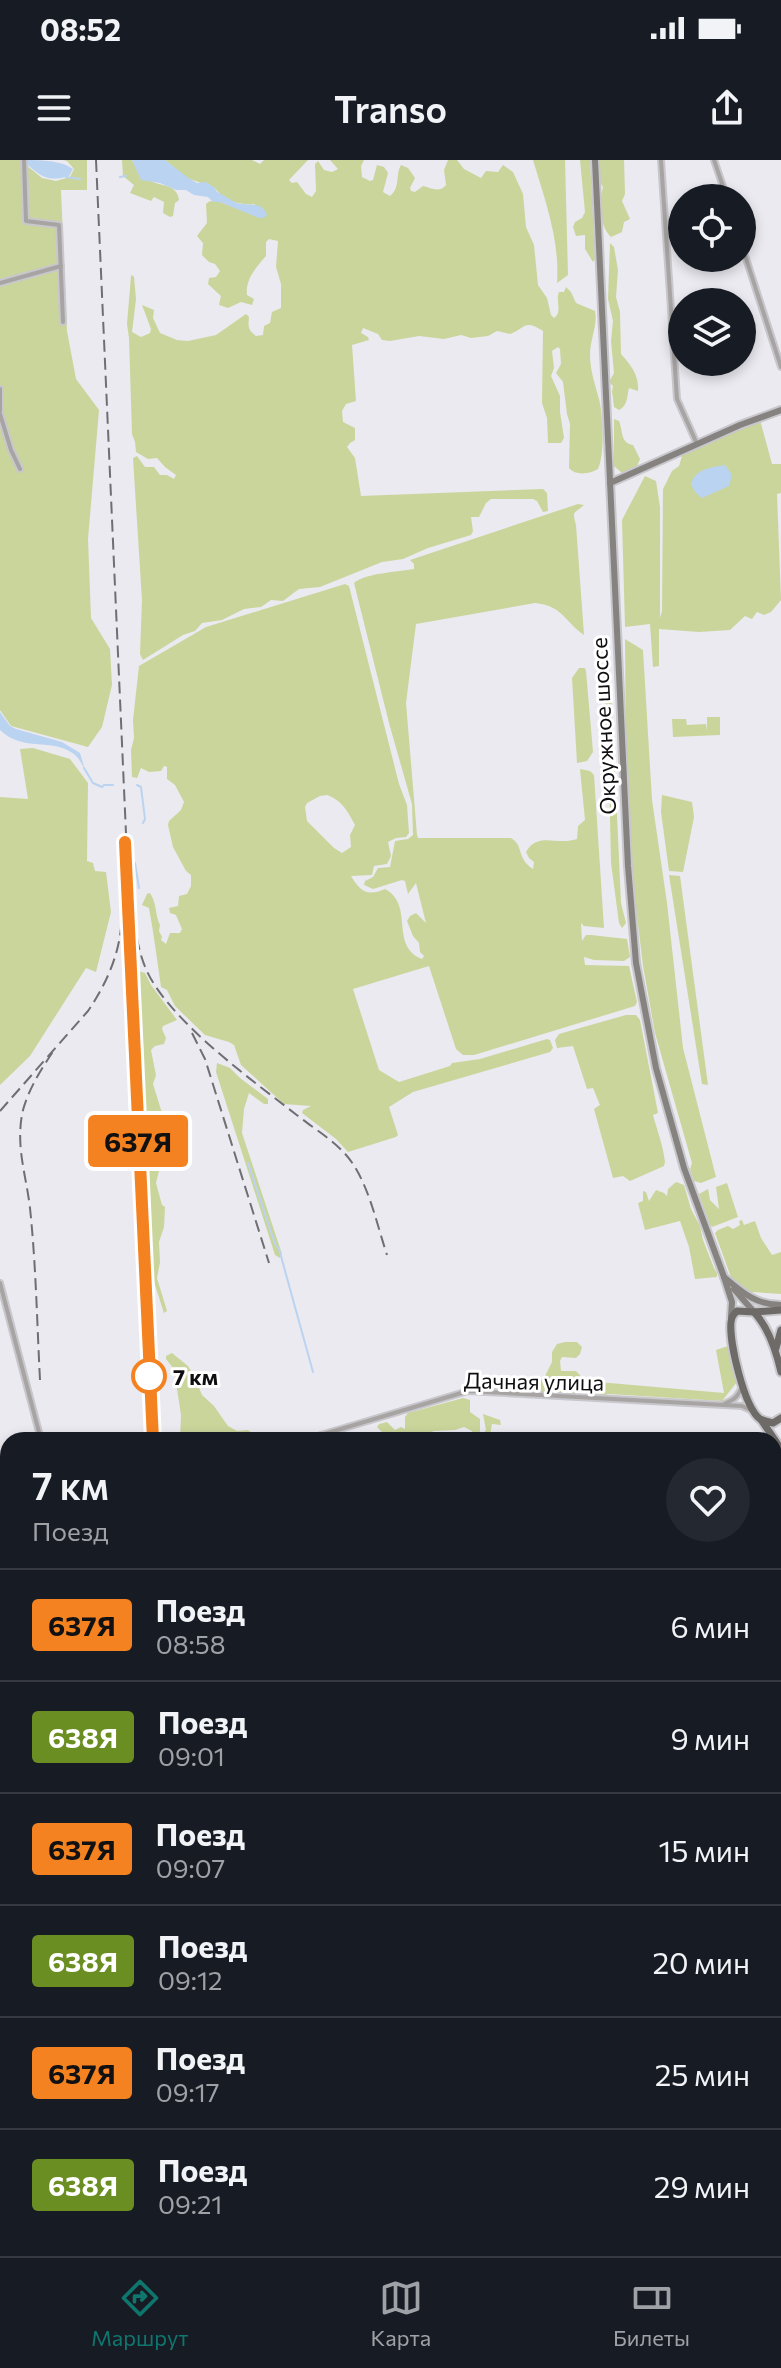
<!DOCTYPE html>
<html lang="ru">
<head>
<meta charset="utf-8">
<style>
  :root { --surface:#171b24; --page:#242831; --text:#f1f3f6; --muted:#9ea1a6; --line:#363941; --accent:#0f766e }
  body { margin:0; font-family:Commissioner,sans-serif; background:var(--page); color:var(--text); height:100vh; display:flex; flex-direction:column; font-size:30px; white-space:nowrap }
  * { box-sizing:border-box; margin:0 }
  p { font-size:26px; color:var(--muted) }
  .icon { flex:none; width:44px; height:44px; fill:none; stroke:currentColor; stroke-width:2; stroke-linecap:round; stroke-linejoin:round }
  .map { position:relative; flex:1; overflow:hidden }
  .sheet { position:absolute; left:0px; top:1272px; width:782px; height:824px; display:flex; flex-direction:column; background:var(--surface); border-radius:24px 24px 0 0; box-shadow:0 4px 12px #0003 }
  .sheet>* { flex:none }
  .badge { padding:0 16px; border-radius:6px; font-size:28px; line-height:52px }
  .fabs { position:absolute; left:668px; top:24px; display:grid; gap:16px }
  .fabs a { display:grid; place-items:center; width:88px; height:88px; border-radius:50%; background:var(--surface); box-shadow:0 4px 12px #0003; font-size:40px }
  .map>.badge { position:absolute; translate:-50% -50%; box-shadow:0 0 0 4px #fff }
  .round { display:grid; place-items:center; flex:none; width:84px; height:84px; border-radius:42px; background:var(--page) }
  .headline { display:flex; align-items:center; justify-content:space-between; height:136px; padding:0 32px }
  h1 { font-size:38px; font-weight:600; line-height:60px }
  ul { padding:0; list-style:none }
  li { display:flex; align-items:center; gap:24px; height:112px; padding:0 32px; border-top:2px solid var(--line) }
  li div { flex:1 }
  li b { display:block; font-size:30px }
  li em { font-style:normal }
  li .badge { min-width:88px; font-weight:700; text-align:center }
  .status { display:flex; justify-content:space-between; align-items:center; height:56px; padding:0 40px; background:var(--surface); direction:ltr }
  .status svg { height:22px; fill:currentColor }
  header { display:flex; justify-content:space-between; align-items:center; height:104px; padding:0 32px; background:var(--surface); font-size:36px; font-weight:600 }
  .dock { display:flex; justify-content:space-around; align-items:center; height:112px; border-top:2px solid var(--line); background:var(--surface); font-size:22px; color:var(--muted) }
  .dock a { display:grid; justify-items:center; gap:4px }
  .dock .on { color:var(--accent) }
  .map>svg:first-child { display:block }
  .green { fill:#cad59b; fill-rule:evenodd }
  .water { fill:#bad3f0 }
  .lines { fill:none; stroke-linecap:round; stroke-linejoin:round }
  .stream { stroke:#bad3f0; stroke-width:2 }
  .street-casing { stroke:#c8c7cc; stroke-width:8 }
  .secondary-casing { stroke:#c8c7cc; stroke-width:10 }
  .primary-casing { stroke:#c8c7cc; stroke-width:11 }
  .street { stroke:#a7a4a3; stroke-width:4 }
  .secondary { stroke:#858280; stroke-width:6 }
  .primary { stroke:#6e6a67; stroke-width:7 }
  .rail { stroke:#6f6e72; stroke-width:2; stroke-dasharray:12 6; stroke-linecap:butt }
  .line-casing { stroke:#fff; stroke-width:18 }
  .line { stroke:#f58220; stroke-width:12 }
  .stop-dot { fill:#fff; stroke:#f58220; stroke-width:4 }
  .labels { text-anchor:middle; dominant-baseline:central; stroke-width:6; stroke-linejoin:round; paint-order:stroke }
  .street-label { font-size:22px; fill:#0f0e10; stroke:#fff }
  .stop-label { font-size:22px; font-weight:bold; fill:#0f0e10; stroke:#fff; text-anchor:start }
</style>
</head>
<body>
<div class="status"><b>08:52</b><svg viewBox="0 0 49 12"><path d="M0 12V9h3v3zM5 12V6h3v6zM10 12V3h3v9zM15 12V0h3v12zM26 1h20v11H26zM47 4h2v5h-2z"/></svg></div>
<header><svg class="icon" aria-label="menu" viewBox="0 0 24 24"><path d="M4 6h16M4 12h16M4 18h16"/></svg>Transo<svg class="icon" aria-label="share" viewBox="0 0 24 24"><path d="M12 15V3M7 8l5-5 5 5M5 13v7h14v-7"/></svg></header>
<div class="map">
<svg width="781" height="2096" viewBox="0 0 781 2096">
  <rect width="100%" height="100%" fill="#ebeaf0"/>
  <g class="green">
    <path d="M0,0H20L42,18L56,21L70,17L74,9L67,1L63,0H87V30H61L67,171L76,219L99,250L88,379L91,458L110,489L112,525L102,567L88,587L11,566L0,550Z"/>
    <path d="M122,0H132C136,9 141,15 149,20C160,27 177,23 179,40L175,43L173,56L170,57L163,53L164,42L154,37L151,41L130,33L134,25L123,16Z"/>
    <path d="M165,0H252L260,4L264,0H308L289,20L292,23L297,22L306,34L312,37L316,31L315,4L318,1L324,10L332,12L338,9L330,0H364L361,6L362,17L370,21L373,20L377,5L384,7L388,13L383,32L390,36C401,27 395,15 401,5L408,8L415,18L410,28L411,31L415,32L423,26C431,28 440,33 446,25L444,10L448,0H457L464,9L481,18L486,11L498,12L503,5L513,12L523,34L526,67L534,85L538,125L547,138L551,155L554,158C563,152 555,141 559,132H564L566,127L571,132L576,143L595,151C598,164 590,180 590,195C590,210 595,224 599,239C603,256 605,293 598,309C590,314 576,316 569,308L570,264L567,254L563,222L556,213L561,204L560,189L558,187L552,191L554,208L551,216L560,236V252L564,278L561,283H548L547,258L542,243L543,171C524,159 526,168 510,174L497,171L488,176L471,178L461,175L444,179L419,176L390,181L382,180L378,174L363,168L361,173L368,177L369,180L352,185L356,241L346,244L342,251L343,262L355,268V280L350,283L347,287L355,298L361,336L543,329L547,333L548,351L543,352L537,341L533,339H491L486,343L479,357H471L473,371L471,375L428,388L403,399L382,402L320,427L299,429L283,441L271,440L261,447L244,449L222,460L202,463L195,471L183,475L143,500L140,494L142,440L133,298L137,296L145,307H154L160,315H167L174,319L176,315L165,307L157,298L148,299L136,292L135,282L132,274L129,178L127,164L131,116L132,115L134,117L136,139L132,172L141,177L150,173L151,169L142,145L154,150L153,158L160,173L177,180L188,181L216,175L246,154L249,157C248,167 248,170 256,176L263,175L264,166L270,163L272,152L281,148V124L276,107L278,81L269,79L266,82V96C256,107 245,120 247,135L254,139L252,145L241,142L228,148L219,145L221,136L208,124L209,118L216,117L220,111L215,104L209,102L202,95L203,83L197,76L207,63L206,44L210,41L220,42L249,53L255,44C240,46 223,40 215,28L187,18Z"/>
    <path d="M533,0H565L568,115L557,123C560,80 545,40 533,0Z"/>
    <path d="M580,0H590L595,99L593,102L585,89V75L576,76L573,67L575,62L582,58L585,52Z"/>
    <path d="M598,0H624L625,34L622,41L630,59L624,62L622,72L611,77C599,65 599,44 603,27L599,21Z"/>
    <path d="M610,83L614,87L618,110L616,137L620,152L621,194C632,206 639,216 638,231L629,228C627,235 628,246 619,250L614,247L612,231L613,226L609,222L614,213L611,181L613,161L608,139Z"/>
    <path d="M614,259L619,261C623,270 620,283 633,285L640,299L637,306L622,313L614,306Z"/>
    <path d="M760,260L772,304H781V333L777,334L781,440L771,452L764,455L757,452L752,459L745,456L730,470L699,472L659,469V506L653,507L650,464L625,467L622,360L645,316L656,321L660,347V458L662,451L663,329L672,311L679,306L682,296L687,292Z"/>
    <path d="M578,344L584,345C574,354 572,350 576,365L584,475C563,460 563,446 535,443L416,464L406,543L417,675L418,678H511C524,685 516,698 533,709L534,702L529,698L526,692C538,671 556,686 577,679L578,666L585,660L580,609L590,611L594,615L604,768L584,766L581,763L582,781L586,775H591L627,779L630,797L624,801L594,800L584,797L585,805L629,806L637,842L635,846L474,895H463L456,889L429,806L353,829L379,910L399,922L450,906L452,903L480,899L547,879L550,880L553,888L550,892L413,932L389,947L398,975L396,977L348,992L336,979L302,953L303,950L311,946L284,944L241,905L234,885L229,882L205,875L175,846L167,830L161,827C157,800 154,775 149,748L142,745L147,734L150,733C157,743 155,756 160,765L159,771L162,777L161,780L166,784L170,773H180L182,769L176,755L170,753L169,748L178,746L179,736L187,734L191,726V715L186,711L173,687L168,665L169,661L181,650L184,642L175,625L167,619V607L164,606L161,611L149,612L141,608L137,618L132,617L131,590L134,578L133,560L139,506L206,467L345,424L349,426L399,624L407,645L409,673L406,677L396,678L388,682L391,696L387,704L374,706L372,715L351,716C360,731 367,737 385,729C415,745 389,786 422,799L424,796L420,792L419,783L413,776L407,761L410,756L416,753L426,763L416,723L408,734L405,721L402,720L373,729L364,725L365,721L373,717L378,708L390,707L395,681L408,679L413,675L412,644L389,563L354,423C365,413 398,412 414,409V404L410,400ZM327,635C342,640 348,652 355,665L350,675L351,687L342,693L334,688L307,661L305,647L307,643L320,636Z"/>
    <path d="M625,479L643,490L652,640L667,743L683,888L716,1017L701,1023L694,1021L690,1009L692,1003L655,873L643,806L630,697L626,598Z"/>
    <path d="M579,508H585L586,511L593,592L587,601L577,603L572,518Z"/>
    <path d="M604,508L610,511L614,592L608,597L604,517L602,514Z"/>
    <path d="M707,557H720V575L673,577L672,559H686L687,565L706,564L707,571Z"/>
    <path d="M33,588L70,599L88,623L87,701L93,703L95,711L106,712L111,752L96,812L86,808L30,896L0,925V637L28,639L20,589Z"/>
    <path d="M612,609L615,611L621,743L626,763L622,768L619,763L611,703L609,611Z"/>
    <path d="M662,635L692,642L694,657L683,712L669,711L661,652Z"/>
    <path d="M669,715L680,716L708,925L702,924Z"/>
    <path d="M138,811L145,813L151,825L177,860L163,866L162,869L166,878L164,884L155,886L151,890L156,915L153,924L162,953L161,971L168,997V1010L159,1011L156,1023L162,1045L165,1047L164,1067L159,1082L160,1102L157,1118L167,1151L164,1153L148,1103Z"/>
    <path d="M626,855H636L640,860L658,953L653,955C657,970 663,985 665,1002L664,1006L630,1021L623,1016L613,1018L594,949L600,945L593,928L587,929L573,886L557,888L555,880L559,874Z"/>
    <path d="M217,903L230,908L240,918L268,939V944H264L249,933L244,949L242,973L282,1094L280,1098L275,1095L216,912Z"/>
    <path d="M676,1022L684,1025L691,1049L700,1066L703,1080L714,1108L717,1113V1117L695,1119L689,1087L680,1061L645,1070L638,1043L643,1041V1031L646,1032L649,1041L656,1030L664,1033L667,1036L668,1029Z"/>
    <path d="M727,1023L738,1057L712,1067L710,1065L699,1034L708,1029L710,1040L719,1049L716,1027Z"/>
    <path d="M742,1060L744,1065L755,1061L761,1078L772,1095L781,1092V1134L736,1131L715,1073L718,1070L728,1066L733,1069L740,1065L739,1061Z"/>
    <path d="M565,1182H577L582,1187L580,1194L576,1198L562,1197L560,1201L561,1211H576L580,1215L581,1225L577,1233L540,1232L512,1226V1220L529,1223L535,1219L544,1218L552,1202V1192L557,1184Z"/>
    <path d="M728,1186L737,1222L722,1241L609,1234L600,1236L585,1229L587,1221L724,1233L716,1190Z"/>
    <path d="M172,1193L188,1206L195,1218L202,1235L214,1246L228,1266L237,1271L248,1270L262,1280H180L181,1255L174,1209L166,1199V1196Z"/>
    <path d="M463,1238L470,1240V1252L480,1259V1278L486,1270L483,1254L500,1260L501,1265L492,1264L489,1280H476L472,1271L464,1267L455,1270L434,1271L410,1280H370L372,1277L382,1276V1272L377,1267L379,1264L387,1262L395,1270L401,1267L405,1269V1257L408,1253Z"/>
    <path d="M776,1332L781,1336V1415L774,1417V1348L778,1345L777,1341L774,1339Z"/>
    <path d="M8,1552V1607H0V1554Z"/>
    <path d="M0,1716H8V1899L3,1896L8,1886L6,1879L0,1874L3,1865L0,1856Z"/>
    <path d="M781,1870V1935L774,1937V1874Z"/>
    <path d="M774,1961L781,1979V2096H544L537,2088H774Z"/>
    <path d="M8,2083V2088H374L371,2096H0V2086Z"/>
  </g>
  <g class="water">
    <path d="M22,0C39,0 61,0 73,9L69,16C45,23 40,15 22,0Z"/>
    <path d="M132,0H165L187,17L197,23L206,22L215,28L217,32C224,35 230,40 237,43C250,47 261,40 267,55L264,58H259L220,42H213L208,37L194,35L186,30H176L160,23L141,20Z"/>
    <path d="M725,305L732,315L729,326L702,338L695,332L691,324C695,309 712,307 725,305Z"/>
    <path d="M0,552L10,566L16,569L62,582L80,593L85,610C82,604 79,598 74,594C51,577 24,593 0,570Z"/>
  </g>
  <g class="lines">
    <g class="stream">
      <path d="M66,17L80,19"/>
      <path d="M120,17L126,16"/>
      <path d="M84,608L93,623L102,627L104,625H113"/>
      <path d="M137,625L141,627L145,659L143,663"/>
      <path d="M135,703L139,728"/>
      <path d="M248,1003L275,1084L279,1089L313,1212"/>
      <path d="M774,1463L781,1454"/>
      <path d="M0,1693H8"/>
      <path d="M676,2096V2094"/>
    </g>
    <defs>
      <g id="street">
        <path d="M24,0L26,61L59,65L63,162"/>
        <path d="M661,0L677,239L697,284"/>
        <path d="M714,0L727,38"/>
        <path d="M742,86L781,207"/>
        <path d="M0,123L61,106"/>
        <path d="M0,229V251"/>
        <path d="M0,254L11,290L20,309"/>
        <path d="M0,1123L41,1280"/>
        <path d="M724,1244C734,1240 739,1236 742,1226"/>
        <path d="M304,1280L468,1231L742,1246L753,1251"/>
        <path d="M0,1372L8,1369"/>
        <path d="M0,1639L8,1638"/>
        <path d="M0,1964L8,1966"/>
        <path d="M0,2009L8,2010"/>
      </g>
      <g id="secondary">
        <path d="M595,0L628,706L636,803L656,908L684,1008L724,1117L732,1142L731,1157"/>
        <path d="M610,323L740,265L781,250"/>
        <path d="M724,1117C743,1133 756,1145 781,1145"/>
        <path d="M734,1129L754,1152"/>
      </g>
      <g id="primary">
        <path d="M754,1152L781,1150"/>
        <path d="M776,1188L781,1170"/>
        <path d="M781,1212C776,1190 769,1168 754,1152L737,1151C733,1155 732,1156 731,1162C729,1182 744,1247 760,1259C764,1261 768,1262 773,1263L781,1258"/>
        <path d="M762,1261L781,1289"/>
      </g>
    </defs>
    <use href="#street" class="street-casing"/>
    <use href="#secondary" class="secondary-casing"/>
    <use href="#primary" class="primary-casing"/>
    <use href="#street" class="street"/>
    <use href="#secondary" class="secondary"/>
    <use href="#primary" class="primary"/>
    <g class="rail">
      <path d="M96,0L153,1280"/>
      <path d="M137,778C140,795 145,810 154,824C184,871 253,921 298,956C317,971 339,983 353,1004C370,1030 377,1065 387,1095"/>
      <path d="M192,873L205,899L269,1103"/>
      <path d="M0,951L88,851C105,826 118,798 121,768"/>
      <path d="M40,1220C37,1163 36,1105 30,1048C26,1014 15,985 23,950C29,928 42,908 54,890"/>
      <path d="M528,2088L535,2096"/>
    </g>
  </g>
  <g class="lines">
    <defs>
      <path id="line" d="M125,682L153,1280"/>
    </defs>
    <use href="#line" class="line-casing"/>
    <use href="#line" class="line"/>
  </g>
  <circle class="stop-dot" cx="149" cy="1216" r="16"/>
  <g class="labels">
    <g class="street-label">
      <text transform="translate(603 566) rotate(-93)">Окружное шоссе</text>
      <text transform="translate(534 1221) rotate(1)">Дачная улица</text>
    </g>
    <g class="stop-label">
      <text x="173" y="1216">7 км</text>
    </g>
  </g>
</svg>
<div class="fabs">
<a><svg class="icon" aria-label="locate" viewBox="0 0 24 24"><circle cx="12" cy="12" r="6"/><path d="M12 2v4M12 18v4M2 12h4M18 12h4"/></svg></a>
<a><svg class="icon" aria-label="layers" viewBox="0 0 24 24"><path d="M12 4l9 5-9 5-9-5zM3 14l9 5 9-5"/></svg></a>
</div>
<b class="badge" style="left:138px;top:981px;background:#f58220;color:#111">637Я</b>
<section class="sheet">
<div class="headline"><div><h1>7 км</h1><p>Поезд</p></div><a class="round"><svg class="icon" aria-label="heart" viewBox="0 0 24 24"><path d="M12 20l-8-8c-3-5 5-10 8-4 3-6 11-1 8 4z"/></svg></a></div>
<ul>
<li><span class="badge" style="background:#f58220;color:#111">637Я</span><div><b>Поезд</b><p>08:58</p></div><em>6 мин</em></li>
<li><span class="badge" style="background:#6b8e23;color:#fff">638Я</span><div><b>Поезд</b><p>09:01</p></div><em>9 мин</em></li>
<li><span class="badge" style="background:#f58220;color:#111">637Я</span><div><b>Поезд</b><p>09:07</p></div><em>15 мин</em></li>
<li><span class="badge" style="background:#6b8e23;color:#fff">638Я</span><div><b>Поезд</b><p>09:12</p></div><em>20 мин</em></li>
<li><span class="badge" style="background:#f58220;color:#111">637Я</span><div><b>Поезд</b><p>09:17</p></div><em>25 мин</em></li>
<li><span class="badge" style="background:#6b8e23;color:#fff">638Я</span><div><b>Поезд</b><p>09:21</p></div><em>29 мин</em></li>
</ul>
</section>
</div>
<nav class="dock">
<a class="on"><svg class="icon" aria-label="directions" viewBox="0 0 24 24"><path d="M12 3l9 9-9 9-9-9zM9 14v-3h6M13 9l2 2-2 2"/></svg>Маршрут</a>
<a><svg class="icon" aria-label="map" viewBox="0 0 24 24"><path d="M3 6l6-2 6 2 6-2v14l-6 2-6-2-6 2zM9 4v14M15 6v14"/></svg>Карта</a>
<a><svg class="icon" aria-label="tickets" viewBox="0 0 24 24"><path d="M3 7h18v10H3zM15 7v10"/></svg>Билеты</a>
</nav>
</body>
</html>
